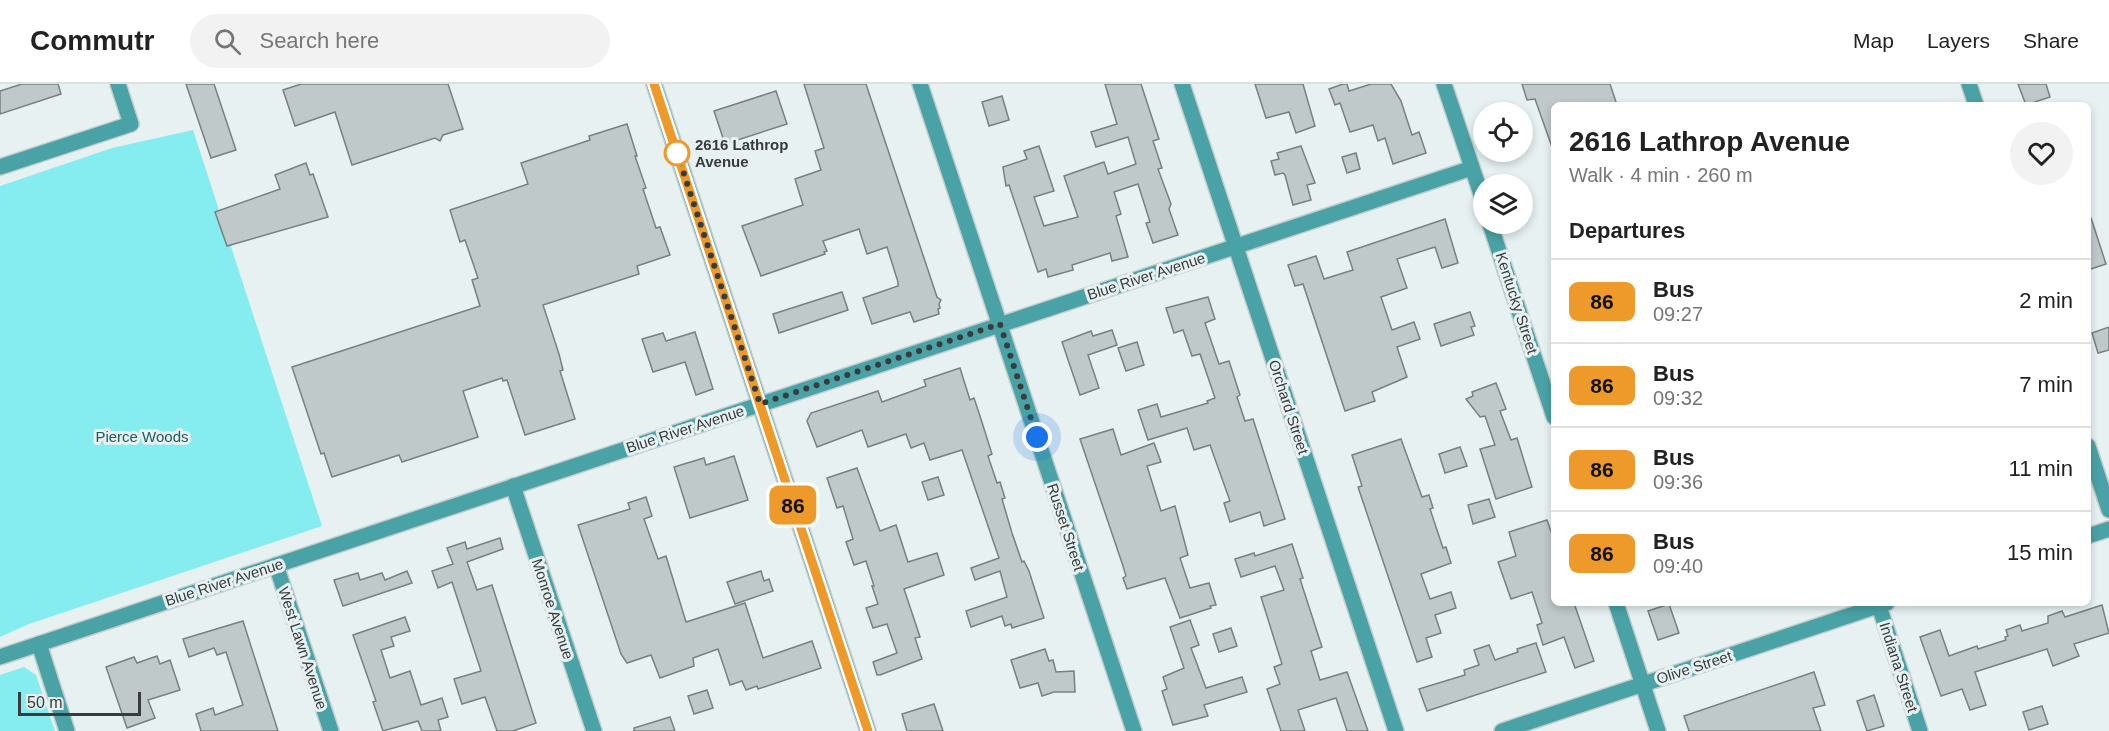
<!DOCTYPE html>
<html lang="en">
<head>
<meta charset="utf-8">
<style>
  :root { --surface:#fff; --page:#f2f2f2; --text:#222; --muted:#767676; --line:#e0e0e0 }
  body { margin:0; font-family:Arial,sans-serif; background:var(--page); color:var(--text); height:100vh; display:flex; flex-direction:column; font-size:22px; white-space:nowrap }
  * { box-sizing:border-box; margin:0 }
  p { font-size:20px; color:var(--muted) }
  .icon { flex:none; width:33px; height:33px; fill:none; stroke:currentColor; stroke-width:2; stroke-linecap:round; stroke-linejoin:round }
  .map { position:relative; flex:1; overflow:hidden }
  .panel { position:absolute; left:1551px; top:18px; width:540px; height:504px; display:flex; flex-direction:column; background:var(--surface); border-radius:9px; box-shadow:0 3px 9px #0003 }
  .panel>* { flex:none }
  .badge { padding:0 12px; border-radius:9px; font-size:21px; line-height:39px }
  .controls { position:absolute; left:1473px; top:18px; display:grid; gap:12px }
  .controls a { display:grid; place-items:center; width:60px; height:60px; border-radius:50%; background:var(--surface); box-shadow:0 3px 9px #0003; font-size:30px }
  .scale { position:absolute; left:18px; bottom:15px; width:123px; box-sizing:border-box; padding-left:6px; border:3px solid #383c3d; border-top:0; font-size:16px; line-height:21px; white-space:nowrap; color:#383c3d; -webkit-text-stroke:4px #e7f1f1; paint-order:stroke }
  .you { position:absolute; width:30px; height:30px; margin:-15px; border:4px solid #fff; border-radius:50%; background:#1a73e8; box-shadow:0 0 0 9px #1a73e833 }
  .map>.badge { position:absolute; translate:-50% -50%; box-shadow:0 0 0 3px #fff }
  h2 { padding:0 18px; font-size:22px; line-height:54px }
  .round { display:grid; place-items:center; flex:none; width:63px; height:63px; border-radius:32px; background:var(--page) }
  .overview { display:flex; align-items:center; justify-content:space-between; height:102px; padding:0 18px }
  h1 { font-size:28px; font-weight:700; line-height:45px }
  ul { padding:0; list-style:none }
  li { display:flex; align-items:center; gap:18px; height:84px; padding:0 18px; border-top:2px solid var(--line) }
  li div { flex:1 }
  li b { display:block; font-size:22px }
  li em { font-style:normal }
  li .badge { min-width:66px; font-weight:700; text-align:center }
  header { display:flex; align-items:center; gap:36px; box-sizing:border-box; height:84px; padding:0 30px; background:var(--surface); border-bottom:2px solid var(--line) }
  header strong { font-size:28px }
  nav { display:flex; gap:33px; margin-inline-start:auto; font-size:21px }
  .search { width:420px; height:54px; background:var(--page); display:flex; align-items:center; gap:15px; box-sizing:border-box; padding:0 21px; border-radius:33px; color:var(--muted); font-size:22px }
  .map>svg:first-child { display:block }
  .green { fill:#85edef }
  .building { fill:#bfc9c9; stroke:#778181; stroke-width:1.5 }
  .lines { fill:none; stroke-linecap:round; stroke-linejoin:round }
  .minor-casing { stroke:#c4cdcd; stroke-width:18 }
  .minor { stroke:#49a2a5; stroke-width:15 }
  .line-casing { stroke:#fff; stroke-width:14 }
  .line { stroke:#ee9a2a; stroke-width:9 }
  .walk { stroke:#383c3d; stroke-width:6; stroke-dasharray:0 10.8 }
  .stop-dot { fill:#fff; stroke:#ee9a2a; stroke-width:3 }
  .labels { text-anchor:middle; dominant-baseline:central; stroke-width:6; stroke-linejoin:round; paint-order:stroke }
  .stop-label { font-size:15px; font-weight:bold; fill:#383c3d; stroke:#e7f1f1; text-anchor:start }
  .street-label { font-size:15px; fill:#383c3d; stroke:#e7f1f1 }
  .park-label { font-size:15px; fill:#1b5c5e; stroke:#e7f1f1 }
</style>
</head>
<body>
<header>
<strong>Commutr</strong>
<div class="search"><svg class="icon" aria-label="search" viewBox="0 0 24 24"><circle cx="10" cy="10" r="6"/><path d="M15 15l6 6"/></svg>Search here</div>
<nav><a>Map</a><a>Layers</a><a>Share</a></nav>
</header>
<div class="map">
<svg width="2109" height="647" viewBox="0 0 2109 647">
  <rect width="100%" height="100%" fill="#e7f1f1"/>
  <g class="green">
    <path d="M193,46L322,442L29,540L0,553V102L112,64Z"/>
    <path d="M24,583L36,591L55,647H0V591Z"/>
  </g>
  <g class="building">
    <path d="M22,0H58L61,10L0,30V7Z"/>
    <path d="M186,0H214L236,66L211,74Z"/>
    <path d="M301,0H448L463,45L443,51L440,57L435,54L352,81L335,28L295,42L283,6Z"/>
    <path d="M804,0H866L937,213L941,216L939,220L940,224L938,225L939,230L914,238L910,228L872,240L863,214L898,202V198L887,163L867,170L859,145L823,157L827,167L824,168L825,170L761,192L742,142L803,121L795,95L821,86L815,67L824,64Z"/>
    <path d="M1105,0H1141L1159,55L1153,57L1162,84L1158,85L1171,120L1169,125L1178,151L1153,159L1146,139L1150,138L1138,100L1114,108L1121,130L1116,132L1128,173L1112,177L1110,169L1072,181L1073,186L1048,193L1046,185L1038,188L1009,101L1006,102L1003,83L1027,75L1024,67L1039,62L1054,107L1034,113L1044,142L1078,133L1064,92L1104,78L1108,90L1136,80L1128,53L1096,63L1091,48L1117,40Z"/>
    <path d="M1255,0H1303L1315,42L1296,49L1289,28L1266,34Z"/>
    <path d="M1343,0H1347L1349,7L1371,0H1391L1401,17L1412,51L1419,48L1426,69L1393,80L1385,54L1378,57L1373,41L1350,48L1340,19L1335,21L1329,5Z"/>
    <path d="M1522,0H1610L1617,21H1554V63H1552L1535,15L1527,16Z"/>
    <path d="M2018,0H2046L2050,13L2026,21Z"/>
    <path d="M776,7L787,40L725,60L714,27Z"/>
    <path d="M1002,12L1009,36L989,42L982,18Z"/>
    <path d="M627,40L637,72H635L646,104L643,105L656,144L660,143L670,171L637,182L639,190L543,221L559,270L563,286L560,287L575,335L525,351L507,296L503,297L502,294L463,307L478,353L402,378L399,371L332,393L324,369L321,370L292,283L480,222L472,196L478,194L465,156L460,158L450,126L528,100L521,79L590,56L589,52Z"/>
    <path d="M1301,62L1315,99L1307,101L1311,116L1293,121L1285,91L1283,89L1275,91L1271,77L1279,75L1277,69Z"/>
    <path d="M1356,69L1360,85L1347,89L1342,73Z"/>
    <path d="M306,79L310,91L313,90L328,133L227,162L215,128L280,105L275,91Z"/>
    <path d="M2091,134L2106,180L2088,186V135Z"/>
    <path d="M1445,135L1458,179L1442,184L1435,163L1397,175L1407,204L1381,213L1392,246L1414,238L1420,255L1397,263L1407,293L1372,308L1375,317L1345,327L1303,200L1295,202L1288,181L1316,172L1324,195L1353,186L1347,168Z"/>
    <path d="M842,208L848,226L779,249L773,230Z"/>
    <path d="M1208,213L1215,235L1205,239L1219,280L1229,277L1240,311L1237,313L1245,337L1253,335L1285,435L1264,442L1260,428L1230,438L1224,419L1230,417L1210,361L1194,366L1187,344L1148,356L1138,326L1157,320L1161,333L1208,319L1207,317L1215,314L1200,270L1192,272L1183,246L1174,249L1166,224Z"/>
    <path d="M1470,228L1475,242L1471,243L1474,251L1441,262L1434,240Z"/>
    <path d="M2109,243V266L2098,269L2092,249Z"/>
    <path d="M1112,246L1117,261L1088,271L1099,304L1080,311L1062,258L1091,247L1093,252Z"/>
    <path d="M695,248L713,305L696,311L685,278L653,288L642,255L663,249L666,257Z"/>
    <path d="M1137,258L1144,281L1126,287L1118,264Z"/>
    <path d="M960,284L970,316L974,314L980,332L992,370L988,372L997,399L1000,398L1005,414L1002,415L1012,449L1022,478L1024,477L1029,487L1044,534L1012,544L1011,540L1005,542L1002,532L971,543L966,527L1007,513L1000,487L975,496L971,484L999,474L962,366L930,376L924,359L911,364L906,350L868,363L862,346L817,363L807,337L811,329L878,307L882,318L926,302L924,296Z"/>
    <path d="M1496,299L1506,325L1500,327L1511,356L1517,354L1532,403L1496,415L1480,365L1495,361L1485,332L1480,333L1466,315L1473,312L1472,308Z"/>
    <path d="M1113,345L1121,371L1154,359L1161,378L1147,382L1161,427L1175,422L1188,471L1180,474L1190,504L1209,499L1216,521L1210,522L1211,524L1180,534L1165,494L1127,505L1123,494L1126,492L1123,482L1080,355Z"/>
    <path d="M1401,355L1422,413L1429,411L1433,424L1430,425L1443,464L1446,463L1451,479L1421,490L1430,515L1451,508L1456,524L1435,531L1441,549L1426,554L1432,573L1417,578L1358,403L1362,402L1352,371Z"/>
    <path d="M1460,363L1467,382L1445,389L1439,370Z"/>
    <path d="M734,372L748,416L690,434L674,383L704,374L706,381Z"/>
    <path d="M857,384L880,447L896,441L908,478L937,469L944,491L904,505L920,553L915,554L922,575L880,591H877L873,578L897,569L887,540L873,544L866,524L878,520L872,502H874L866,477L854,481L846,458L853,455L843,422L837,424L827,394Z"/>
    <path d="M938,393L944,411L928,416L922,398Z"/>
    <path d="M646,413L652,432L644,435L658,475L666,472L686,538L745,519L763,574L812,557L821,584L758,605L757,602L746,606L742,597L730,601L718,565L693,574L694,582L660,594L651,571L627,579L621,570L578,441L630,425L628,419Z"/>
    <path d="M1489,415L1495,433L1473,440L1468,421Z"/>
    <path d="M1547,436L1554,456V519H1574L1594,577L1575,584L1564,553L1543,561L1537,541L1542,539L1532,508L1511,515L1498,478L1516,472L1509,448Z"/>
    <path d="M500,454L503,465L467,478L477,506L492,501L536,639L513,647H497L485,613L462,620L454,595L481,587L452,498L438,504L432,487L453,480L447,464L465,458L467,465Z"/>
    <path d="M1292,460L1303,494L1300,495L1322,563L1311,567L1320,596L1347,588L1368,647H1347L1336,614L1298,626L1305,647H1281L1267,605L1280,600L1274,583L1282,580L1261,513L1284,506L1275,482L1241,493L1235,475L1254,469L1255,472Z"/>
    <path d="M407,487L412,499L343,522L334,496L358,489L360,496L382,489L385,496Z"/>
    <path d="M761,487L764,497L769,495L773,507L735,520L727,498Z"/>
    <path d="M1669,520L1679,549L1658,556L1648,527Z"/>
    <path d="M2102,521L2109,549L2074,560L2079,572L2053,582L2047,565L1975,588L1986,621L1970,626L1962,605L1941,612L1920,553L1940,546L1949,572L1977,562L1978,565L2006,556L2005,553L2008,552L2006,546L2020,541L2022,547L2048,539V532L2062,527L2065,533Z"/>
    <path d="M405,533L410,547L391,553L394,562L381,566L390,594L410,587L421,621L442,614L448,633L438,636L441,647H422L418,637L383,647L373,618L376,617L353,551Z"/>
    <path d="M1190,536L1199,561L1191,564L1206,604L1242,593L1247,608L1204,621L1208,632L1173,641L1162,607L1167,605L1163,593L1184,584L1170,543Z"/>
    <path d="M243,537L278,647H201L196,630L213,624L215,631L243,621L226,568L217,571L214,564L189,573L183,555Z"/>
    <path d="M1231,544L1237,562L1219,568L1213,550Z"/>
    <path d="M1536,559L1546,588L1427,627L1419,605L1465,591L1464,586L1479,581L1474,566L1489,561L1495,576L1518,568L1517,565Z"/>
    <path d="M1045,565L1049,577L1053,576L1056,588L1074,587L1075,608H1054L1042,612L1038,599L1020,604L1011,576Z"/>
    <path d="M157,572L160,580L170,576L180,606L148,616L155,634L127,644L106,583L134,573L137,579Z"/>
    <path d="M1814,588L1825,621L1813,624L1821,647H1689L1684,632Z"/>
    <path d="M707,606L713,624L694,630L688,612Z"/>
    <path d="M1874,611L1884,642L1867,647L1857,617Z"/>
    <path d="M934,620L943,647H907L902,630Z"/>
    <path d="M2042,622L2048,640L2029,646L2023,628Z"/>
    <path d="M670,633L675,647H634V644Z"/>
  </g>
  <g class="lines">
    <defs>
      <g id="minor">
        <path d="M654,0L868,647"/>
        <path d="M920,0L1134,647"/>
        <path d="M1182,0L1396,647"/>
        <path d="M1444,0L1484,119"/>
        <path d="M1969,0L1976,21"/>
        <path d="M0,83L131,40L118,0"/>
        <path d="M1490,140L1554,333"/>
        <path d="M2088,362L2109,426"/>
        <path d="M513,402L594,647"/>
        <path d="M2088,452L2109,445"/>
        <path d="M276,481L331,647"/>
        <path d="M1616,519L1658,647"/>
        <path d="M1878,519L1920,647"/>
        <path d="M39,560L67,647"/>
        <path d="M0,573L1472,84"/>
        <path d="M1502,647L1887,519"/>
      </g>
    </defs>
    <use href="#minor" class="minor-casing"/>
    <use href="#minor" class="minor"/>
  </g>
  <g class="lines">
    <defs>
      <path id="line" d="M654,0L868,647"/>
    </defs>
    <use href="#line" class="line-casing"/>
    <use href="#line" class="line"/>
    <path class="walk" d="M677,69L760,320L1000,240L1037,353"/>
  </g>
  <circle class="stop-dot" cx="677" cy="69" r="12"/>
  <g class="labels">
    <g class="stop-label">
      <text x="695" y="60">2616 Lathrop<tspan x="695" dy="17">Avenue</tspan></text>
    </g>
    <g class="street-label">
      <text transform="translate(1146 192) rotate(-18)">Blue River Avenue</text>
      <text transform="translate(1517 219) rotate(72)">Kentucky Street</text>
      <text transform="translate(1289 323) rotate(72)">Orchard Street</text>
      <text transform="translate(685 345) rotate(-18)">Blue River Avenue</text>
      <text transform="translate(1066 443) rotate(72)">Russet Street</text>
      <text transform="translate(224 498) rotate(-18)">Blue River Avenue</text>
      <text transform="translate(553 525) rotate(72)">Monroe Avenue</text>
      <text transform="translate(303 564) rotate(72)">West Lawn Avenue</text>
      <text transform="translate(1694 583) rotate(-18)">Olive Street</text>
      <text transform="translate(1899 583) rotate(72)">Indiana Street</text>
    </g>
    <g class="park-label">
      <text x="142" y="352">Pierce Woods</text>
    </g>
  </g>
</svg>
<div class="controls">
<a><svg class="icon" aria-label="locate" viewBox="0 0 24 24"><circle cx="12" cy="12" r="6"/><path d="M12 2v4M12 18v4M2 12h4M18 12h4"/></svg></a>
<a><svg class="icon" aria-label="layers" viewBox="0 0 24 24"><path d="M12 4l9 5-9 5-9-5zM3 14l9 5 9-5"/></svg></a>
</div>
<div class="scale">50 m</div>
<div class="you" style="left:1037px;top:353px"></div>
<b class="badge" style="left:793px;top:421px;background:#ee9a2a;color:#111">86</b>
<section class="panel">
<div class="overview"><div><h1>2616 Lathrop Avenue</h1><p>Walk · 4 min · 260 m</p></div><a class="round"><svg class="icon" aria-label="heart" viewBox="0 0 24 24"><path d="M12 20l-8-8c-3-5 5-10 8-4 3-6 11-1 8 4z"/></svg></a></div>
<h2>Departures</h2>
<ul>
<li><span class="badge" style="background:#ee9a2a;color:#111">86</span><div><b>Bus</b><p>09:27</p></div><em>2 min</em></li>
<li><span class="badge" style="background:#ee9a2a;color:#111">86</span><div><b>Bus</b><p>09:32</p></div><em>7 min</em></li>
<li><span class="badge" style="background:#ee9a2a;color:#111">86</span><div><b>Bus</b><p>09:36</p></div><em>11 min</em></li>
<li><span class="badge" style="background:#ee9a2a;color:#111">86</span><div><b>Bus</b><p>09:40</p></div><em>15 min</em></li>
</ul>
</section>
</div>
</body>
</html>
